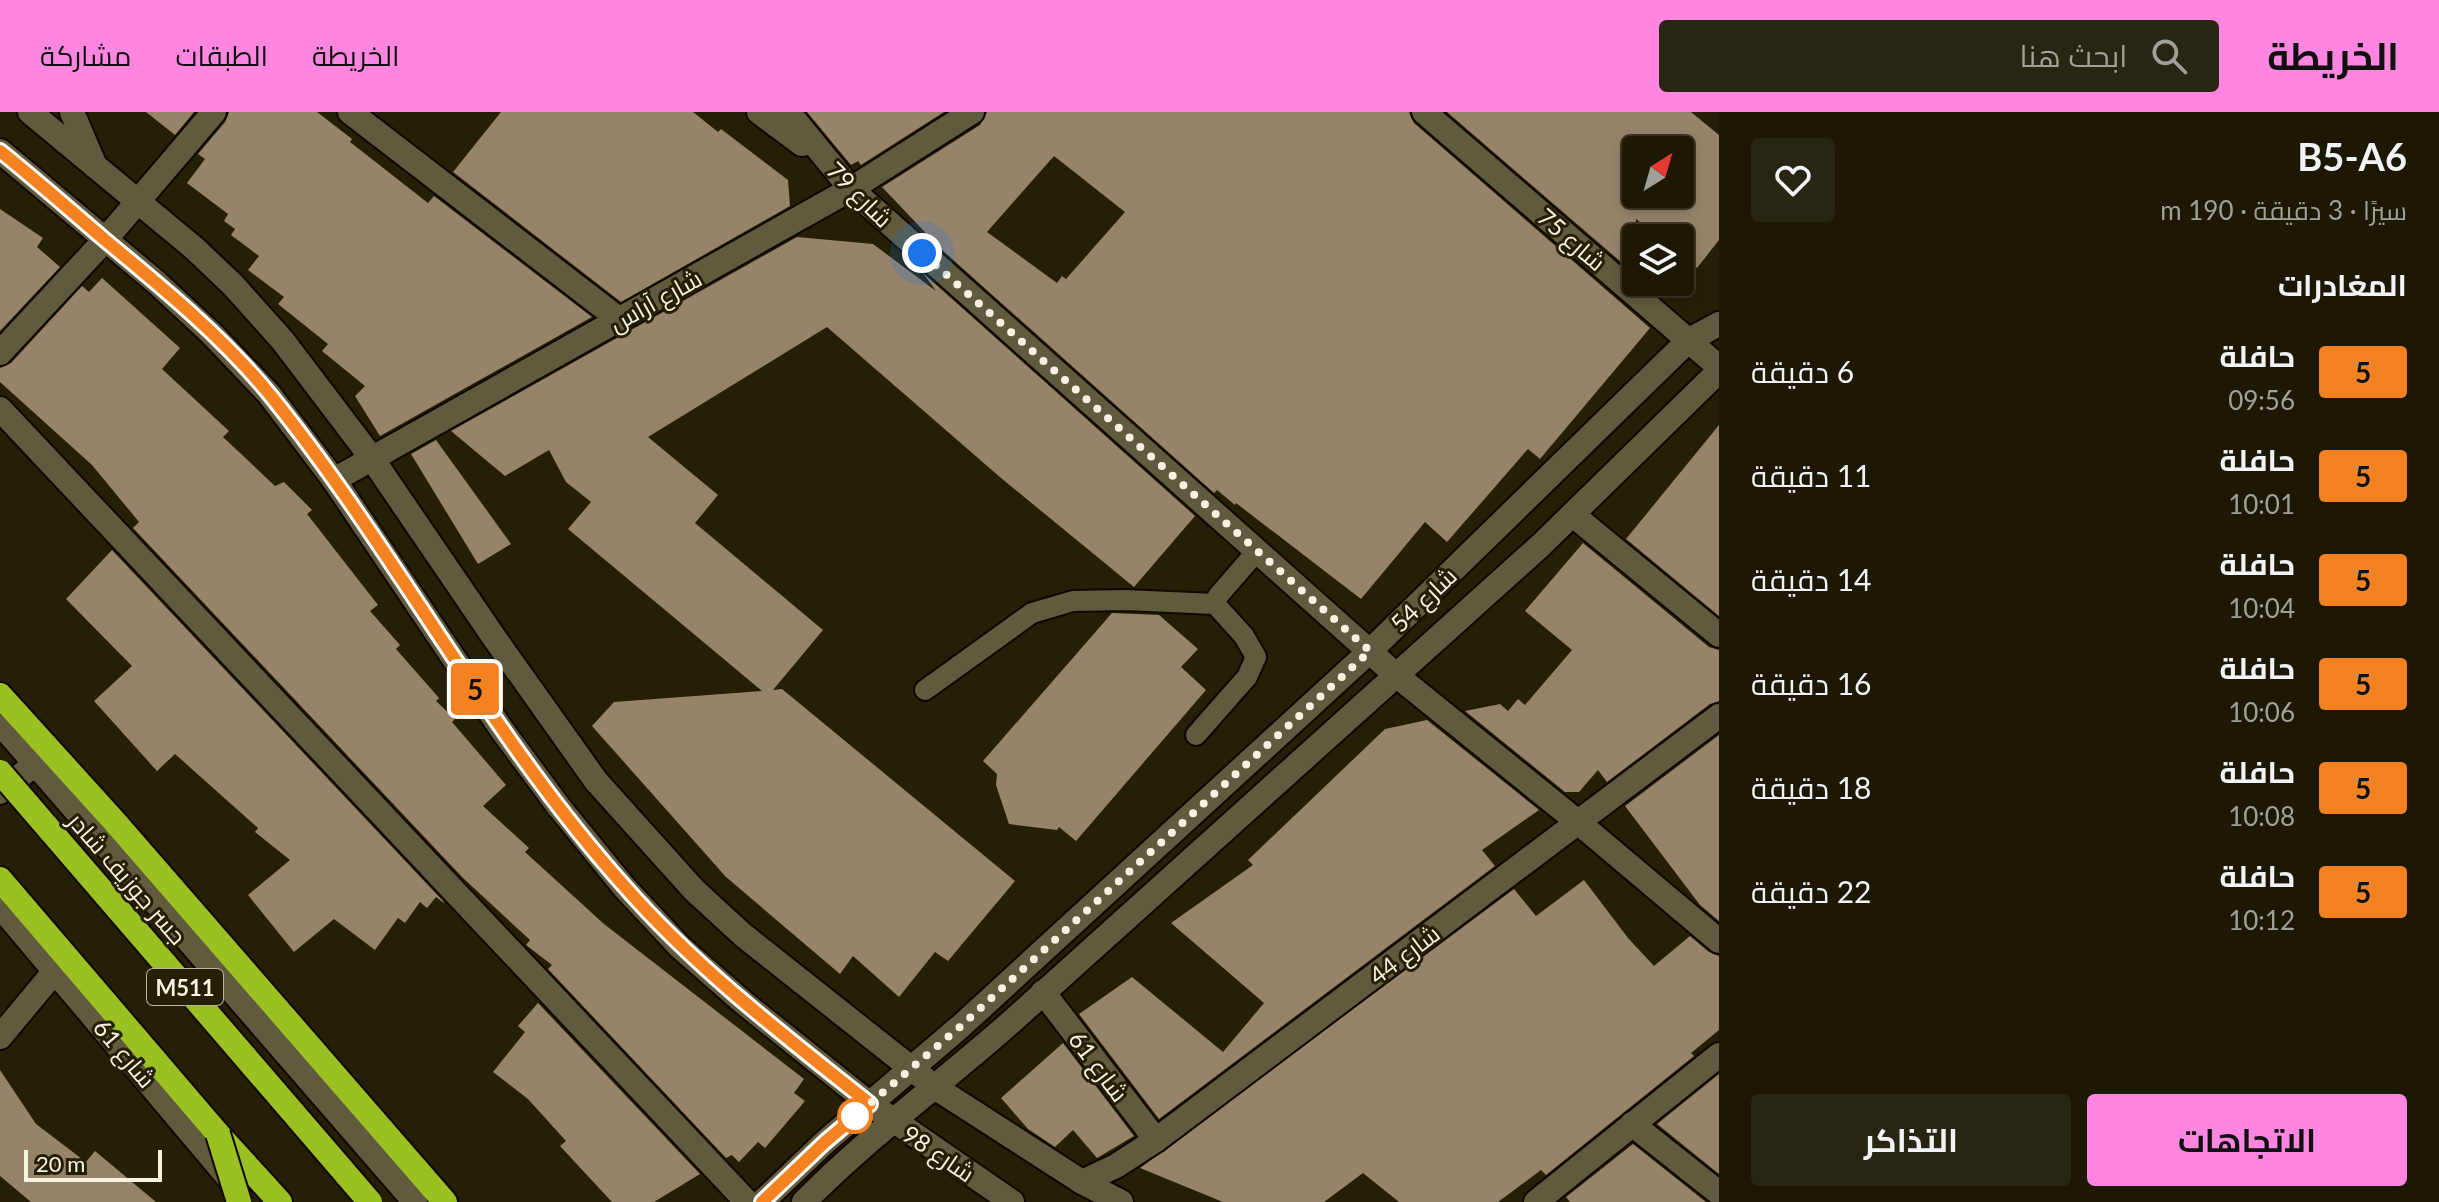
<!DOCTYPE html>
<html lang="ar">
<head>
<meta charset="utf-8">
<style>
  :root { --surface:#1c1804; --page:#292513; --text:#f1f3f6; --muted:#a0a09a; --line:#3a3726; --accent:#fe86e0 }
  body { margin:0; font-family:Lato,Cairo,sans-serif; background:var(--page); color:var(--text); direction:rtl; height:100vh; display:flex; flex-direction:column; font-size:30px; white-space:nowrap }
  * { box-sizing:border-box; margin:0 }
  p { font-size:26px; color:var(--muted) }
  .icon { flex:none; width:44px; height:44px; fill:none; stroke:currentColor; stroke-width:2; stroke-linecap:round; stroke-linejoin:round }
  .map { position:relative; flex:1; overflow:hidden; direction:ltr }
  .details { display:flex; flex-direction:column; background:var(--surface); width:720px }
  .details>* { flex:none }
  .badge { padding:0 16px; border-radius:6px; font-size:28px; line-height:52px }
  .needle { width:52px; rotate:37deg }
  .fabs { position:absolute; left:1622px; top:24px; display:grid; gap:16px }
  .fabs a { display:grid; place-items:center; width:72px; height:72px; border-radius:8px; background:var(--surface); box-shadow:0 4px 12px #0003,0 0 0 2px var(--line); font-size:40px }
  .scale { position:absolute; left:24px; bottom:20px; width:138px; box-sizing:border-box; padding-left:8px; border:4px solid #f6f3e3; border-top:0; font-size:22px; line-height:28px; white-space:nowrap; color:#f6f3e3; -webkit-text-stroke:6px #252005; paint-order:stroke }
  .you { position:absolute; width:40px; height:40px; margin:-20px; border:6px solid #fff; border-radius:50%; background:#1a73e8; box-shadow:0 0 0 12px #1a73e833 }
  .map>.badge { position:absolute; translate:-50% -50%; box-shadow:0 0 0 4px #fff }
  h2 { padding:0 32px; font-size:30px; line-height:72px }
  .round { display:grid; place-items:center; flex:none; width:84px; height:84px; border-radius:8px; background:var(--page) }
  .overview { display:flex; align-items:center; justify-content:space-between; height:136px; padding:0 32px }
  h1 { font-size:38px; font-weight:700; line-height:60px }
  .primary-button { display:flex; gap:16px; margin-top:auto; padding:16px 32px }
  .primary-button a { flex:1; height:92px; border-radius:8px; background:var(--accent); color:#111; font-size:32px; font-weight:700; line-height:92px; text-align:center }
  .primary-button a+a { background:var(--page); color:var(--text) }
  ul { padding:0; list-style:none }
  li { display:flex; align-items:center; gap:24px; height:104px; padding:0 32px }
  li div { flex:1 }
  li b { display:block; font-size:30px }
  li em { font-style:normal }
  li .badge { min-width:88px; font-weight:700; text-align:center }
  header { display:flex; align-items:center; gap:48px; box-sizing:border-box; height:112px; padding:0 40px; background:var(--accent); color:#111 }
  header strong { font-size:38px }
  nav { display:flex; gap:44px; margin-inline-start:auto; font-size:28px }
  .search { width:560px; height:72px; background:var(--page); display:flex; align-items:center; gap:20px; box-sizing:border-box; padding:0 28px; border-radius:8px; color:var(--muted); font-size:30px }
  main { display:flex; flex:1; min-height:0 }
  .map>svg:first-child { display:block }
  .building { fill:#96836a; fill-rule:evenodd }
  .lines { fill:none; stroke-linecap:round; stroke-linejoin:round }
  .lane-casing { stroke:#0f0900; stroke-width:24 }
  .street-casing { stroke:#0f0900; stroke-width:28 }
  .secondary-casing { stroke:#0f0900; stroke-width:28 }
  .highway-casing { stroke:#0f0900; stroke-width:28 }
  .lane { stroke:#605a3e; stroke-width:20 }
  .street { stroke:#605a3e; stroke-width:24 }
  .secondary { stroke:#605a3e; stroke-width:24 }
  .highway { stroke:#9bc022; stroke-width:24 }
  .highway-bridge-casing { stroke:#0f0900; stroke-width:28; stroke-linecap:butt }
  .highway-bridge { stroke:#9bc022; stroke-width:24 }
  .line-casing { stroke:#fff; stroke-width:18 }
  .line { stroke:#f58220; stroke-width:12 }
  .walk { stroke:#f6f3e3; stroke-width:8; stroke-dasharray:0 14.4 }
  .stop-dot { fill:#fff; stroke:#f58220; stroke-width:4 }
  .labels { text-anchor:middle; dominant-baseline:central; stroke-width:6; stroke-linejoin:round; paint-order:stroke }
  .shield { fill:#252005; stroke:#b7b4a0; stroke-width:2 }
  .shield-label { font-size:22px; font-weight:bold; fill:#f6f3e3 }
  .street-label { font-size:24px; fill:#f6f3e3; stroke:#252005 }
</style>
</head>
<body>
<header>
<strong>الخريطة</strong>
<div class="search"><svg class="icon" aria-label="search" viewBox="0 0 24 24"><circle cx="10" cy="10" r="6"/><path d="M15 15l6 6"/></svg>ابحث هنا</div>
<nav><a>الخريطة</a><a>الطبقات</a><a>مشاركة</a></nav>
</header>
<main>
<section class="details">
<div class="overview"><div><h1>B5-A6</h1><p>سيرًا · 3 دقيقة · 190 m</p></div><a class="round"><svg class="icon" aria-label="heart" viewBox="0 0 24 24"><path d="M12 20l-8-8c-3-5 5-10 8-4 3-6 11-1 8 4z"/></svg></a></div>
<h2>المغادرات</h2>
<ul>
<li><span class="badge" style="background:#f58220;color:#111">5</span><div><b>حافلة</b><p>09:56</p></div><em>6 دقيقة</em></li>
<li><span class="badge" style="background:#f58220;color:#111">5</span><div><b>حافلة</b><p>10:01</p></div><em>11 دقيقة</em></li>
<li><span class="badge" style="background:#f58220;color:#111">5</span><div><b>حافلة</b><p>10:04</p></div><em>14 دقيقة</em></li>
<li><span class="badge" style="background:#f58220;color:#111">5</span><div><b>حافلة</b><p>10:06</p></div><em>16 دقيقة</em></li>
<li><span class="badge" style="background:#f58220;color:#111">5</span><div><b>حافلة</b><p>10:08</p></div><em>18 دقيقة</em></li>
<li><span class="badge" style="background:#f58220;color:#111">5</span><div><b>حافلة</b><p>10:12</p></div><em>22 دقيقة</em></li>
</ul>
<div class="primary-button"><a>الاتجاهات</a><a>التذاكر</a></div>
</section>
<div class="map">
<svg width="1719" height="1090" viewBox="0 0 1719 1090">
  <rect width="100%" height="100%" fill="#252005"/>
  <g class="building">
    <path d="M146,0H194L175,23Z"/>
    <path d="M229,0H317L352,27L350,30L428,91L434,84L592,205L380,324L355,284L365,274L322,239L328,232L278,192L284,185L248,158L259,144L231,123L235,117L224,109L228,102L187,71L205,47L198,42L225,10Z"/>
    <path d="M501,0H693L718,20L721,17L788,68L790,94L621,190L453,60Z"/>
    <path d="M807,0H944L861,53L858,49L851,53Z"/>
    <path d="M987,0H1409L1414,11L1650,216L1540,347L1528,337L1447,430L1425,410L1361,487L1236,391L1235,393L1217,378L1214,381L942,138L882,75L980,13ZM1054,44L1125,100L1066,167L1062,164L1057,171L987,120Z"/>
    <path d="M1447,0H1691L1719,23V128L1697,156L1680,142V126H1660L1636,107V163ZM1636,38H1680V82H1636Z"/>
    <path d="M0,97L43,126L37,135L60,155L0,219Z"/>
    <path d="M797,125L873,132L936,179L923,161L1195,404L1134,475L1001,366L827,215L648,325L718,383L695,411L823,518L773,578L782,577L1015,769L948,849L935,840L899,885L853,844L840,862L726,765L592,614L614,590L762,579L568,417L591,390L566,370L549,338L505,364L451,319Z"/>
    <path d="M102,166L180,236L162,257L229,319L223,325L275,374L284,370L312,398L307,402L378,493L370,499L400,533L396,537L439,586L436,589L455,607L452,610L506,673L483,694L529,736L525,740L604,812L804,967L794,981L805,989L765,1036L758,1030L739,1050L732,1043L726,1046L548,857L552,853L526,833L530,828L463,766L133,416L139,410L92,353L0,270V256L11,251L82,174L89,180Z"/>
    <path d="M1719,313V504L1626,427Z"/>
    <path d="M436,328L511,432L478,452L411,342Z"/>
    <path d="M1583,431L1709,535L1719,538V589L1710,592L1607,670L1598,658L1579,680H1565L1465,599L1500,592L1508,599L1518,587L1525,593L1572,538L1525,499Z"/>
    <path d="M112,438L444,790V791L436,785L427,796L420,790L405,811L398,806L375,838L334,807L294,840L248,783L290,748L255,720L258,716L175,642L157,659L94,589L132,554L66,487Z"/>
    <path d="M1112,501L1159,503L1198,537L1181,555L1206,578L1076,729L1059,715L1057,718L1009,712L996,673L997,662L983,649Z"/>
    <path d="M1427,608L1539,698L1482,738L1495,754L1159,1007L1079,902L1132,865L1223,940L1264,891L1171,811L1253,753L1248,748L1385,617Z"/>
    <path d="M1719,623V809L1700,793L1625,694Z"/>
    <path d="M1584,768L1628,826L1654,854L1690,824L1709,840L1719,844V918L1691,941L1694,944L1546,1063L1541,1058L1498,1090H1399L1363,1061L1324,1090H1223L1140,1056L1514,777L1536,804Z"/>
    <path d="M538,891L700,1062L654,1090H612L560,1034L566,1029L528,987L493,960L525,920L518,914Z"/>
    <path d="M1063,931L1134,1024L1097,1046L1073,1018L1055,1035L1028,1017L1001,986Z"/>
    <path d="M0,958L36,1012L86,1050L95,1039L156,1090H31L0,1064Z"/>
    <path d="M1719,962V1062L1657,1012Z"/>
    <path d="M1633,1032L1706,1090H1570L1566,1085Z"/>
  </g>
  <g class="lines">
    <defs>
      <g id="lane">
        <path d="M925,578L1032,501L1073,489L1125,488L1215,492"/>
        <path d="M1196,623L1247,565L1256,545L1244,524L1215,492L1218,484L1257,439"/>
      </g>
      <g id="street">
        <path d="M72,0L95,54"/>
        <path d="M350,0L620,208"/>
        <path d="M759,0L802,32"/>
        <path d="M788,0L851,77L1396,563L1579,711L1719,829"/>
        <path d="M1424,0L1719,255"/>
        <path d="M0,241L105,128L214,0"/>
        <path d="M0,297L747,1090"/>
        <path d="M334,368L851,77L972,0"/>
        <path d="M1573,403L1719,523"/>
        <path d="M0,680L35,652"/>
        <path d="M1043,880L1156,1028"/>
        <path d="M0,925L55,859"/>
        <path d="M1632,1012L1719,1081"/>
        <path d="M1082,1070L1116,1054L1156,1028L1719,604"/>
        <path d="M1536,1090L1719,943"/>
      </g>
      <g id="secondary">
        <path d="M30,0L194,136L233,173L283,229L371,345L493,524L596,669L694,778L743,823L936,976L1082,1070L1121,1090"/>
        <path d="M0,39L156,170L211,221L269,282L334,368L502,618L559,695L624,775L680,835L744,891L870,992L1012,1090"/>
        <path d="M0,611L415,1090"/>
        <path d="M0,794L233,1071"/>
        <path d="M762,1090L825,1030L961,914L1370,539L1689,228L1719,212"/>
        <path d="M804,1090C868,1025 942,971 1010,911L1541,433L1719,259"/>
      </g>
      <g id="highway">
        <path d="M0,583L115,710L445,1090"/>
        <path d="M0,767L218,1022L280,1090"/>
      </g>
    </defs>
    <use href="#lane" class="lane-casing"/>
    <use href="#street" class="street-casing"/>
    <use href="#secondary" class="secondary-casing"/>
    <use href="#highway" class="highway-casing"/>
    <use href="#lane" class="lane"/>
    <use href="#street" class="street"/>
    <use href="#secondary" class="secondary"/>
    <use href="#highway" class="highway"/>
    <defs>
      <g id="highway-bridge">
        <path d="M0,660L370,1090"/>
        <path d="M218,1022L239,1090"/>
      </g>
    </defs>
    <use href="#highway-bridge" class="highway-bridge-casing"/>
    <use href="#highway-bridge" class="highway-bridge"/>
  </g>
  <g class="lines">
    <defs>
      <path id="line" d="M0,39C36,68 70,98 105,128C163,176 223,225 271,284C398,442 490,625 626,776C698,858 785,924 870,992L825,1030L762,1090"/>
    </defs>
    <use href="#line" class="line-casing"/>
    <use href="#line" class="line"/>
    <path class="walk" d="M855,1004L847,1011L961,914L1370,539L922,141"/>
  </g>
  <circle class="stop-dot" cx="855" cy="1004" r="16"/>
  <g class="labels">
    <rect class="shield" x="147" y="857" width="76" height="36" rx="6"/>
    <g class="shield-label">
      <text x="185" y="875">M511</text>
    </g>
    <g class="street-label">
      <text transform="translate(860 82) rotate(45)">شارع 79</text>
      <text transform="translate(1572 127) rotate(41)">شارع 75</text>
      <text transform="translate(655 188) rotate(-29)">شارع آراس</text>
      <text transform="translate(1423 487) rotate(-44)">شارع 54</text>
      <text transform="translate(128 766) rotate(49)">جسر جوزيف شادر</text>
      <text transform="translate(1404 842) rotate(-37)">شارع 44</text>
      <text transform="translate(125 941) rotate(50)">شارع 61</text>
      <text transform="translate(1099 954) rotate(53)">شارع 61</text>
      <text transform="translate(939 1041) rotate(34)">شارع 98</text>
    </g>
  </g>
</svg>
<div class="fabs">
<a><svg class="needle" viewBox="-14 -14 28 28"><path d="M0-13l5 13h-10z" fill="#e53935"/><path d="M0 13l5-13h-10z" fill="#a0a09a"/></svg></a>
<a><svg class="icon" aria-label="layers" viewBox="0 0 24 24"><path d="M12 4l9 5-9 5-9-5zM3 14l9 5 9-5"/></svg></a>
</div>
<div class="scale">20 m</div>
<div class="you" style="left:922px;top:141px"></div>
<b class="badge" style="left:475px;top:577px;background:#f58220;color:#111">5</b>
</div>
</main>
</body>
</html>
